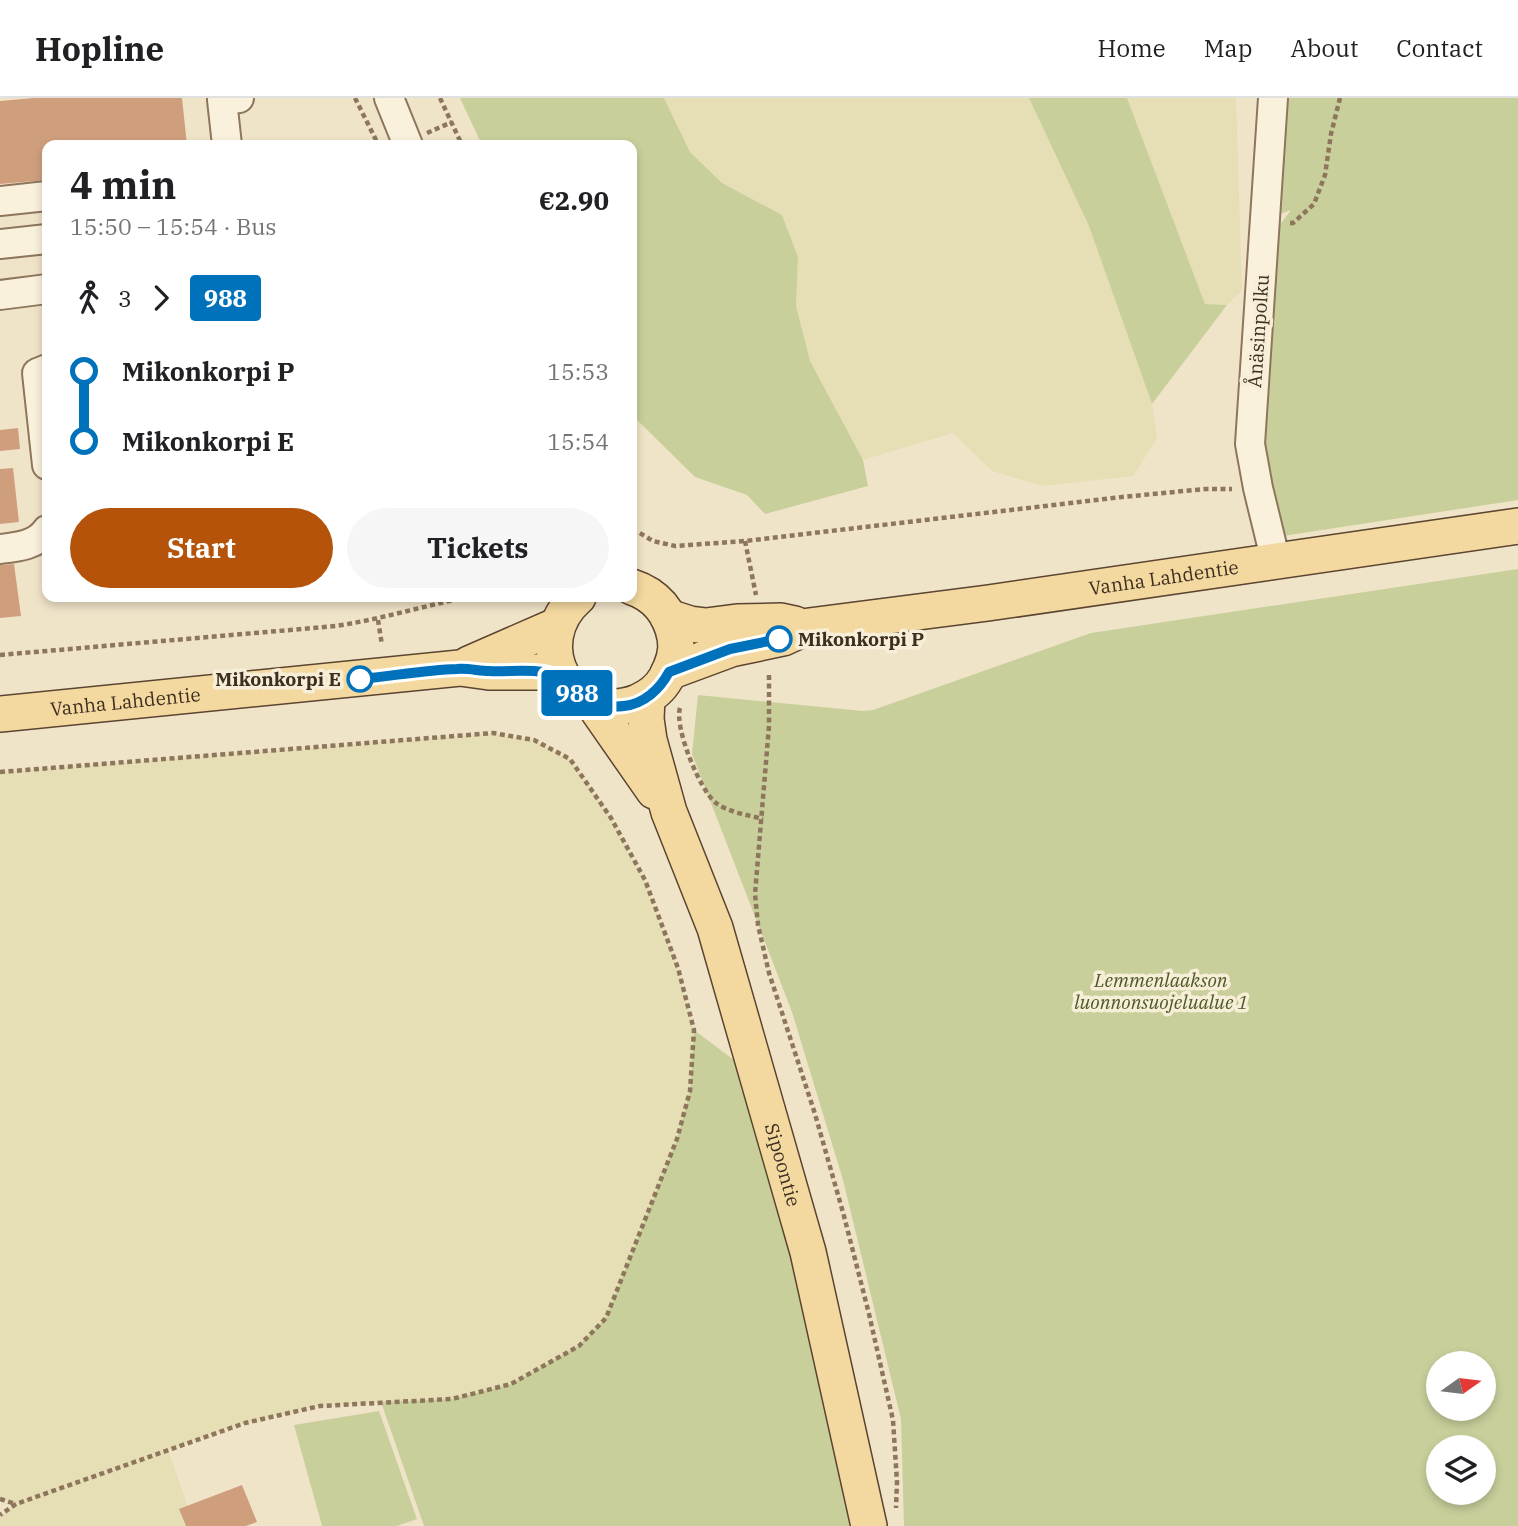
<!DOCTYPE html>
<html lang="en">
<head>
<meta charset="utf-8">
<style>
  :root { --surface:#fff; --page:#f6f6f6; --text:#202124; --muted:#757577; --line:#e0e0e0; --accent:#b45309 }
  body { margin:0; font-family:"IBM Plex Serif",serif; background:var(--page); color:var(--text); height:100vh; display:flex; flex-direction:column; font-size:26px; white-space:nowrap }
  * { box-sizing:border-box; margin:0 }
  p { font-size:23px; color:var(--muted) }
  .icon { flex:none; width:38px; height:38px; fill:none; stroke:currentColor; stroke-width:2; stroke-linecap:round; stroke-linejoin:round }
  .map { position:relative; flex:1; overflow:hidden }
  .drawer { position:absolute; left:42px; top:42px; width:595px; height:462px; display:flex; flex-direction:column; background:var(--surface); border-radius:14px; box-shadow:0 4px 10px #0003 }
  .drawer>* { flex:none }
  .badge { padding:0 14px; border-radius:5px; font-size:24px; line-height:46px }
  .needle { width:46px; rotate:76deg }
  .controls { position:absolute; left:1426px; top:1253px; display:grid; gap:14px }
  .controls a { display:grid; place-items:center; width:70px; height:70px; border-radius:50%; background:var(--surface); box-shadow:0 4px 10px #0003; font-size:35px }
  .map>.badge { position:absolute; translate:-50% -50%; box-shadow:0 0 0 4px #fff }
  .legs { display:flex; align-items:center; gap:10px; height:77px; padding:0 28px; font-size:23px }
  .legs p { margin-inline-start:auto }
  .overview { display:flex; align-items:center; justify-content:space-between; height:119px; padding:0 28px }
  h1 { font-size:38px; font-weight:800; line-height:52px }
  .cta { display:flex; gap:14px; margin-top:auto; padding:14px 28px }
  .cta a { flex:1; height:80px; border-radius:42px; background:var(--accent); color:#fff; font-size:28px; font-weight:800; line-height:80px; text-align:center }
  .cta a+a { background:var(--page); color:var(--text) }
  ul { padding:0 28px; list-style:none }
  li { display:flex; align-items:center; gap:24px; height:70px; font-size:26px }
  li i { display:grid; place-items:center; width:10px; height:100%; margin:0 9px; background:currentColor }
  li i::after { content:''; width:18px; height:18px; margin:-9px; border:5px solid; border-radius:50%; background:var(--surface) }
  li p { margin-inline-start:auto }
  li:first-child i { background:linear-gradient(#0000 50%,currentColor 0) }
  li:last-child i { background:linear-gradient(currentColor 50%,#0000 0) }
  header { display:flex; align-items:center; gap:42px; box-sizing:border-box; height:98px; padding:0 35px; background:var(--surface); border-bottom:2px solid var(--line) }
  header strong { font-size:33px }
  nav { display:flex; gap:38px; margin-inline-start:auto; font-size:24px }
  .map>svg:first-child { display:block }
  .farmland { fill:#e6deb5 }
  .green { fill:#c9cf9b; fill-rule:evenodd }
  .building { fill:#cf9f7d }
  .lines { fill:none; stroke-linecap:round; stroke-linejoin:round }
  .minor-casing { stroke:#8d765c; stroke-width:32 }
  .major-casing { stroke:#5b4430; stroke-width:38 }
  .path { stroke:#8d765c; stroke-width:4.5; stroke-dasharray:5 3.5; stroke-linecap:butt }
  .minor { stroke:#faf1dc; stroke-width:28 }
  .major { stroke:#f3d9a0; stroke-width:35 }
  .line-1-casing { stroke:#fff; stroke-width:16 }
  .line-1 { stroke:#0072bc; stroke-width:10 }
  .stop-1-dot { fill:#fff; stroke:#0072bc; stroke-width:3.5 }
  .labels { text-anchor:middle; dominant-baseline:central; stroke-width:7; stroke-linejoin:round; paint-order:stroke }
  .street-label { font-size:19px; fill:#3d2e20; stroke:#f7eed8 }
  .stop-label { font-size:19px; font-weight:bold; fill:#3d2e20; stroke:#f7eed8; text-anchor:start }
  .park-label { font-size:19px; font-style:italic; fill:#4d5a26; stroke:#f7eed8 }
</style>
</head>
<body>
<header>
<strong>Hopline</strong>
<nav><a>Home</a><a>Map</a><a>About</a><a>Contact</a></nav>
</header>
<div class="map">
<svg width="1518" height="1428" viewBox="0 0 1518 1428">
  <rect width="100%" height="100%" fill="#f0e4c8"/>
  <g class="farmland">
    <path d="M664,0H1029L1089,128L1152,306L1157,340L1133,378L1042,388L992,373L953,335L863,362L810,263L796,208L798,159L782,117L722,85L690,54Z"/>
    <path d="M1127,0H1236L1242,192L1227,207L1205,206Z"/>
    <path d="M493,635L534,642L570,661L611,720L645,782L678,870L694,932L690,993L677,1041L606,1220L579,1248L511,1286L452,1301L320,1308L245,1325L168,1352L195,1428H0V1419L14,1406L0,1401V674Z"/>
  </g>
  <g class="green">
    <path d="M460,0H664L690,54L722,85L782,117L798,159L796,208L810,263L863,362L868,388L765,416L747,397L695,379L632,317V47H482Z"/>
    <path d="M1029,0H1127L1205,206L1227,207L1152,306L1089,128Z"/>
    <path d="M1285,0H1518V402L1270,440L1258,390L1263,149L1291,112L1277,117Z"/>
    <path d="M1518,471V1428H904L901,1321L843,1082L792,914L692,656L698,597L863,613L873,612L1091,535ZM1438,1265H1484V1311H1438ZM1438,1349H1484V1395H1438Z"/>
    <path d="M694,932L742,968L869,1428H424L381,1304L452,1301L511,1286L578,1248L606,1220L677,1041L690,993Z"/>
    <path d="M379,1313L417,1421L397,1428H322L294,1327Z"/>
  </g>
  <g class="building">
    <path d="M34,0H182L187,47H47V82L0,86V3Z"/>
    <path d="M18,330L20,351L0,353V332Z"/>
    <path d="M13,370L19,424L0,426V371Z"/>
    <path d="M14,466L21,518L0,520V467Z"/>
    <path d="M242,1387L257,1424L246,1428H186L179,1411Z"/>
  </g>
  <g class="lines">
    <defs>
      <g id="minor">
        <path d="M389,0L408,47"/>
        <path d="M1273,0L1250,346L1258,390L1276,464"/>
        <path d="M227,47L222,2L239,0"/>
        <path d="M0,103L47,98"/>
        <path d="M0,146L47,141"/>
        <path d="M0,197L47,191"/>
        <path d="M47,271L37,275L47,367"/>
        <path d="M0,451C18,449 37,447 47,432"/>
      </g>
      <g id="major">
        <path d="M578,499C524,546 571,630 638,604C649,599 660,591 666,580C673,567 678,553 675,539C670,514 656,497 632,489"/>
        <path d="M668,519L690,526L706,528L737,524L781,523L795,526"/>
        <path d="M469,566L556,528"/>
        <path id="s1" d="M669,574L731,551L783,540L809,528L988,505L1518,428"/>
        <path id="s2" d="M647,600L646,621L649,642L669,714L715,830L808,1154L869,1428"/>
        <path d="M592,604L654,693"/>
        <path id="s3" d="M0,616L460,570L489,574H547L565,583"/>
      </g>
    </defs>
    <use href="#minor" class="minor-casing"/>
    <use href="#major" class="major-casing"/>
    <g class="path">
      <path d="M355,0L378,46"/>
      <path d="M440,0L462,47"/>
      <path d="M427,35L452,24"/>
      <path d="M1290,125H1293L1314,106L1325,77L1331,36L1340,0"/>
      <path d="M632,436L638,434L653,443L675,448L745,443L1122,399L1205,391H1232"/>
      <path d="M745,443L756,497"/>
      <path d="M378,522L382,547"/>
      <path d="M0,557L336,528C381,521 424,508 468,499"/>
      <path d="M769,577V628L755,796L758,827L769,875L815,1016L844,1118L869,1216L893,1322L897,1384L896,1410"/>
      <path d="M680,610C674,629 700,693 716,705C728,714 748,717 763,721"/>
      <path d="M0,674L493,635L534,642L570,661L611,720L645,782L678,870L694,932L690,993L677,1041L606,1220L579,1248L511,1286L452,1301L320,1308L245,1325L16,1406L0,1417"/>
      <path d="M0,1401L16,1406"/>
    </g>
    <use href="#minor" class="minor"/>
    <use href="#major" class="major"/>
  </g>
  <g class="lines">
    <defs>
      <path id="line-1" d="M360,581C393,578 425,572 457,571C468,570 479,573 489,573C507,574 525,571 543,574C576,579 578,613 624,608C644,606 660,591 669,574L730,551L779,541"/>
    </defs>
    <use href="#line-1" class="line-1-casing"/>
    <use href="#line-1" class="line-1"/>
  </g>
  <g class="stop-1-dot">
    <circle cx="779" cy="541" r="12"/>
    <circle cx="360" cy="581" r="12"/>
  </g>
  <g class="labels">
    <g class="street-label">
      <text transform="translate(1258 233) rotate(-86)">Ånäsinpolku</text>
      <text stroke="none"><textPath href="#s1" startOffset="506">Vanha Lahdentie</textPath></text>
      <text stroke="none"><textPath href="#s3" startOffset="126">Vanha Lahdentie</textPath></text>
      <text stroke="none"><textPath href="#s2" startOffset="488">Sipoontie</textPath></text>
    </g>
    <g class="stop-label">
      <text x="798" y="541">Mikonkorpi P</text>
      <text x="341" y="581" text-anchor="end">Mikonkorpi E</text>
    </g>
    <g class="park-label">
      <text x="1161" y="882">Lemmenlaakson<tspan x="1161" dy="22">luonnonsuojelualue 1</tspan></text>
    </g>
  </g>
</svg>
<div class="controls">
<a><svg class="needle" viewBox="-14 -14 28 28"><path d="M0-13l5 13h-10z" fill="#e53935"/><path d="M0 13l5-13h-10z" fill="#757577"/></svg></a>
<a><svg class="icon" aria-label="layers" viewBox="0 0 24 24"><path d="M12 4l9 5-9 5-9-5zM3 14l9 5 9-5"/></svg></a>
</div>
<b class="badge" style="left:577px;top:595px;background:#0072bc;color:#fff">988</b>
<section class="drawer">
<div class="overview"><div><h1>4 min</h1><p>15:50 – 15:54 · Bus</p></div><b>€2.90</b></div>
<div class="legs"><svg class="icon" aria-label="walk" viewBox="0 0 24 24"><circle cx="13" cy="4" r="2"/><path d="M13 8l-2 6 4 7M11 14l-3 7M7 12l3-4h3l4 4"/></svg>3<svg class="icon" aria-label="forward" viewBox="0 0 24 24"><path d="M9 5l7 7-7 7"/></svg><b class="badge" style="background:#0072bc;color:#fff">988</b></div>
<ul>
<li><i style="color:#0072bc"></i><b>Mikonkorpi P</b><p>15:53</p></li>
<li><i style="color:#0072bc"></i><b>Mikonkorpi E</b><p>15:54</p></li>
</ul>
<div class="cta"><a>Start</a><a>Tickets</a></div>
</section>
</div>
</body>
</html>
